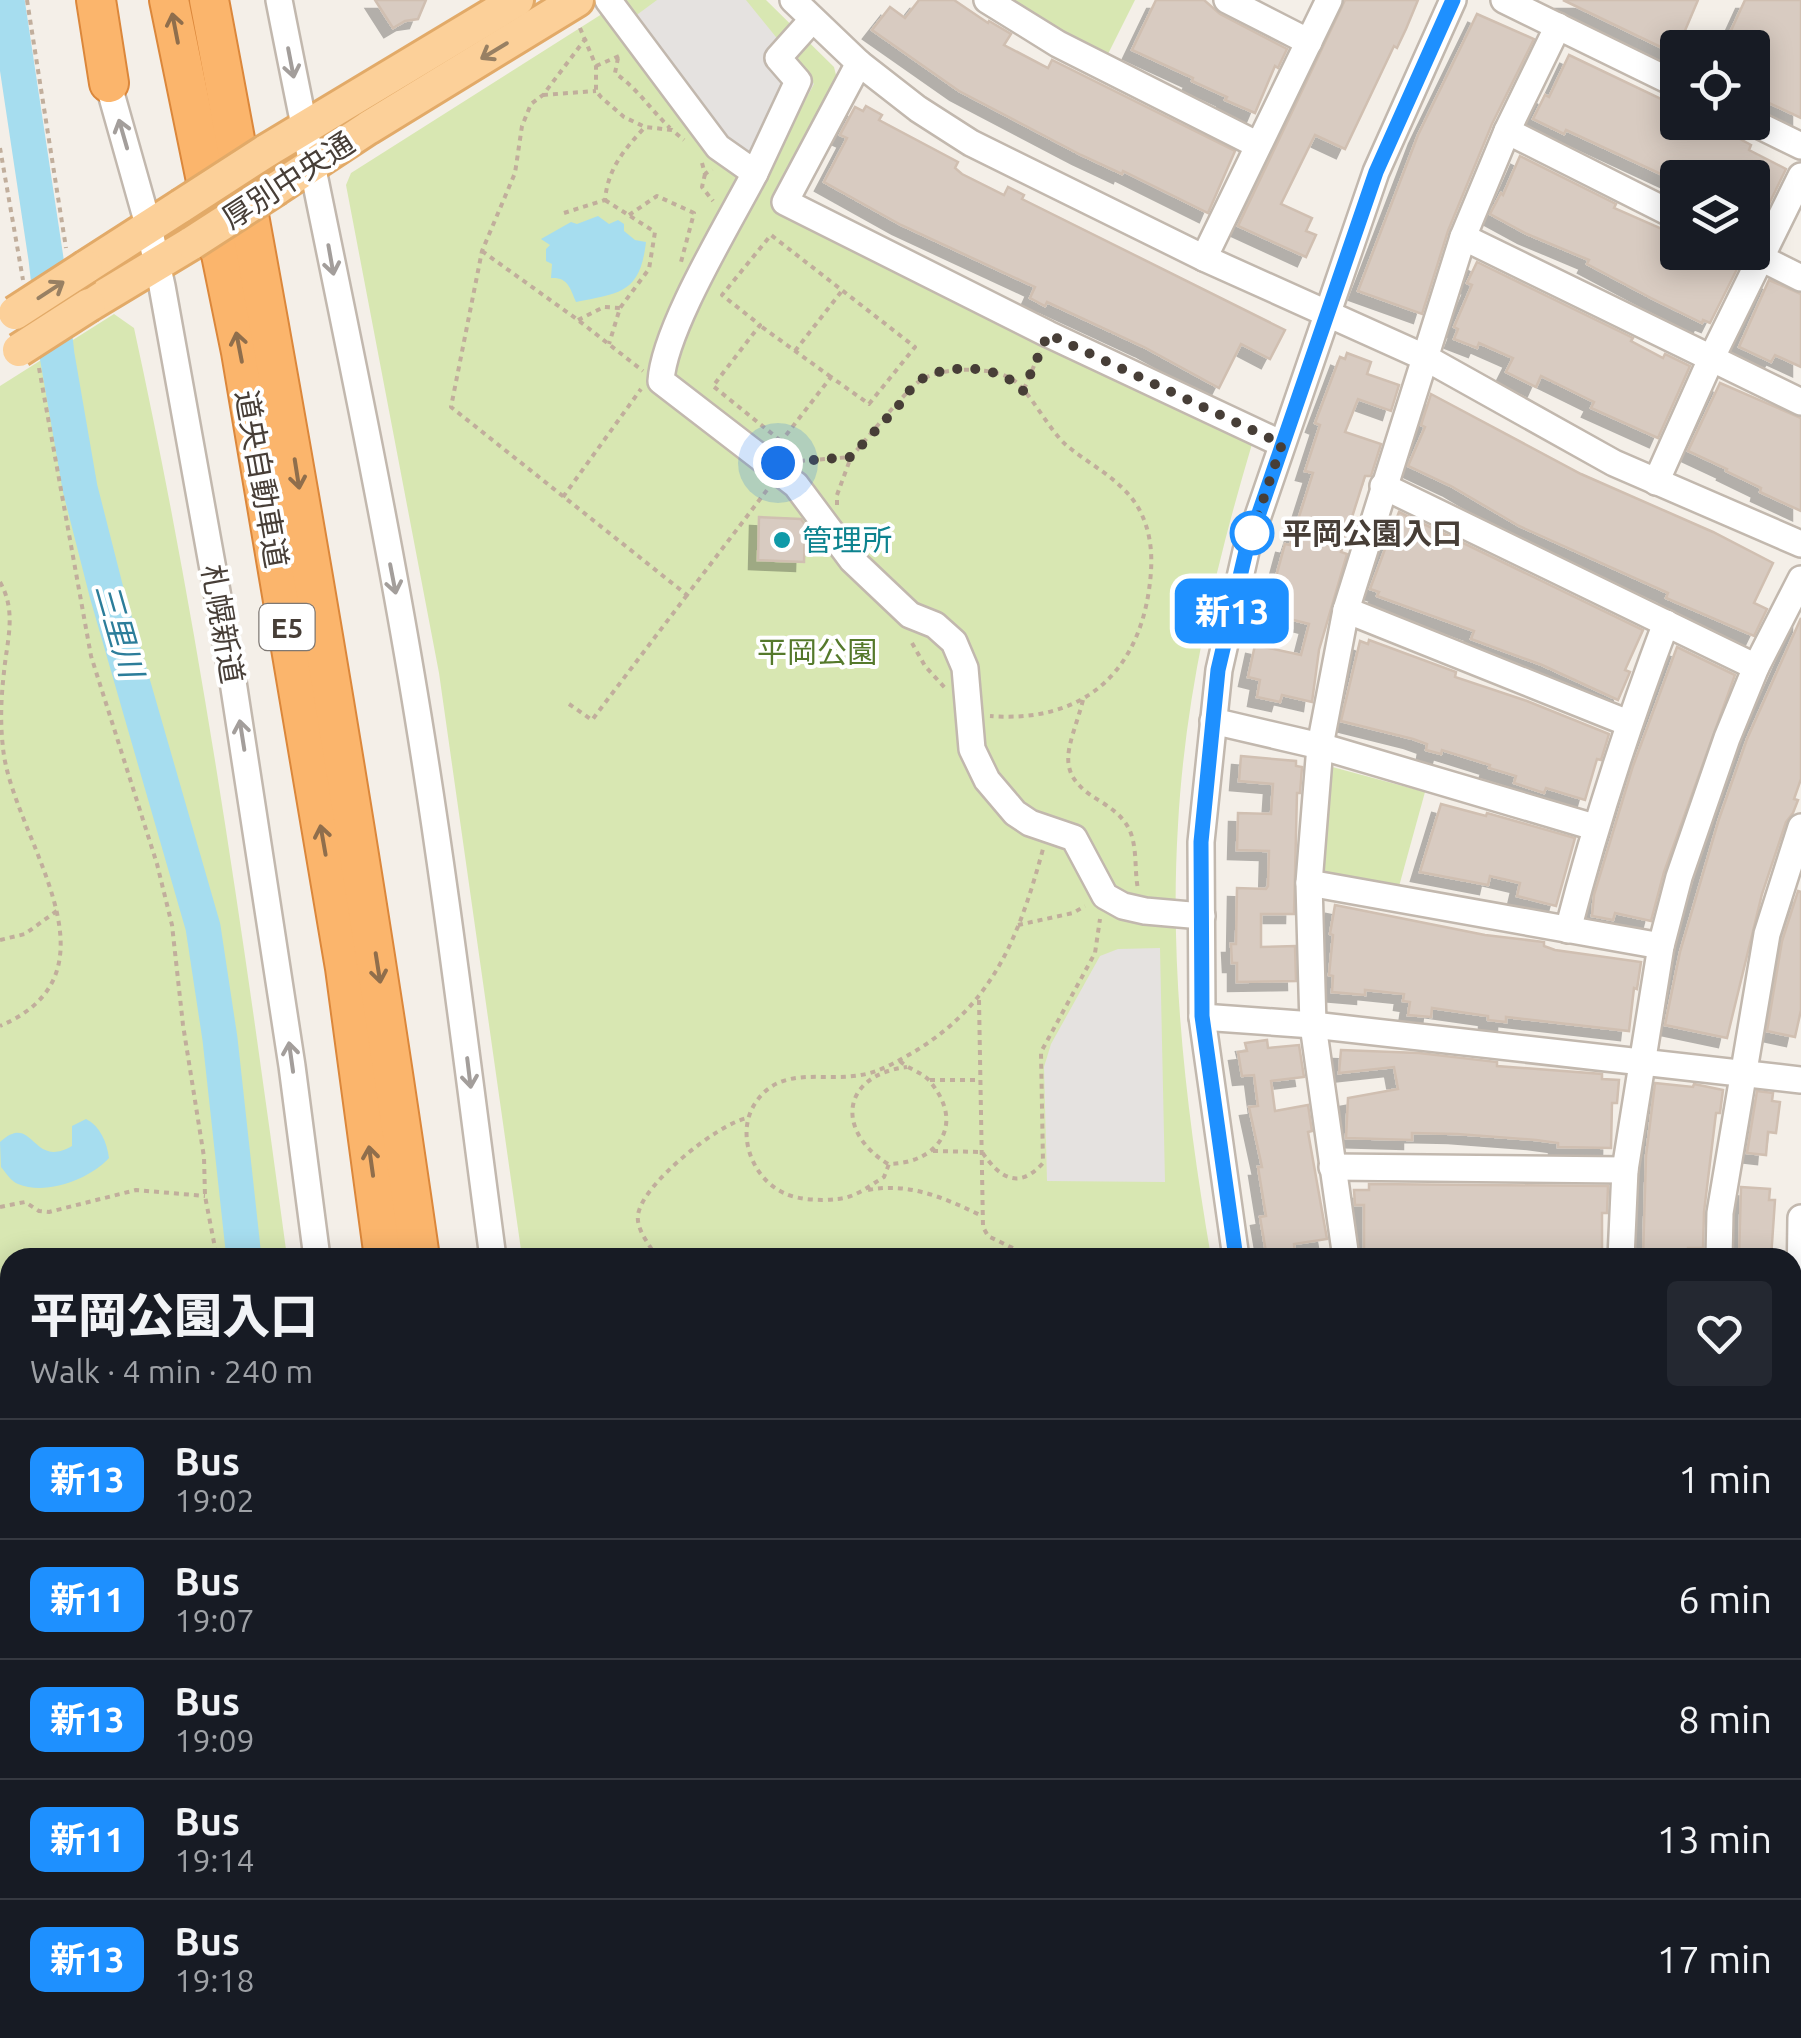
<!DOCTYPE html>
<html lang="en">
<head>
<meta charset="utf-8">
<style>
  :root { --surface:#171b24; --page:#242831; --text:#f1f3f6; --muted:#9ea1a6; --line:#363941 }
  body { margin:0; font-family:Ubuntu,"Noto Sans JP",sans-serif; background:var(--page); color:var(--text); height:100vh; display:flex; flex-direction:column; font-size:38px; white-space:nowrap }
  * { box-sizing:border-box; margin:0 }
  p { font-size:32px; color:var(--muted) }
  .icon { flex:none; width:55px; height:55px; fill:none; stroke:currentColor; stroke-width:2; stroke-linecap:round; stroke-linejoin:round }
  .map { position:relative; flex:1; overflow:hidden }
  .drawer { position:absolute; left:0px; top:1248px; width:1802px; height:792px; display:flex; flex-direction:column; background:var(--surface); border-radius:30px 30px 0 0; box-shadow:0 5px 25px #0003 }
  .drawer>* { flex:none }
  .badge { padding:0 20px; border-radius:15px; font-size:35px; line-height:65px }
  .controls { position:absolute; left:1660px; top:30px; display:grid; gap:20px }
  .controls a { display:grid; place-items:center; width:110px; height:110px; border-radius:10px; background:var(--surface); box-shadow:0 5px 25px #0003; font-size:50px }
  .you { position:absolute; width:50px; height:50px; margin:-25px; border:8px solid #fff; border-radius:50%; background:#1a73e8; box-shadow:0 0 0 15px #1a73e833 }
  .map>.badge { position:absolute; translate:-50% -50%; box-shadow:0 0 0 5px #fff }
  .round { display:grid; place-items:center; flex:none; width:105px; height:105px; border-radius:10px; background:var(--page) }
  .summary { display:flex; align-items:center; justify-content:space-between; height:170px; padding:0 30px }
  h1 { font-size:48px; font-weight:800; line-height:75px }
  ul { padding:0; list-style:none }
  li { display:flex; align-items:center; gap:30px; height:120px; padding:0 30px; border-top:2px solid var(--line) }
  li div { flex:1 }
  li b { display:block; font-size:38px }
  li em { font-style:normal }
  li .badge { min-width:110px; font-weight:700; text-align:center }
  .map>svg:first-child { display:block }
  .green { fill:#d8e7b2 }
  .parking { fill:#e5e2e0 }
  .water { fill:#a6ddef }
  .lines { fill:none; stroke-linecap:round; stroke-linejoin:round }
  .river { stroke:#a6ddef; stroke-width:35 }
  .building { fill:#d8cbc1; stroke:#d0bfb1; stroke-width:2.5; filter:url(#shadow) }
  .minor-casing { stroke:#c2b8ae; stroke-width:30 }
  .major-casing { stroke:#e2aa68; stroke-width:38 }
  .highway-casing { stroke:#db873b; stroke-width:42 }
  .path { stroke:#c1ae9c; stroke-width:4; stroke-dasharray:5 5; stroke-linecap:butt }
  .minor { stroke:#fff; stroke-width:25 }
  .major { stroke:#fcd099; stroke-width:32 }
  .highway { stroke:#fbb56c; stroke-width:38 }
  .major-bridge-casing { stroke:#e2aa68; stroke-width:38; stroke-linecap:butt }
  .major-bridge { stroke:#fcd099; stroke-width:32 }
  .oneway { stroke:#8f6e4c }
  .oneway2 { stroke:#988063 }
  .oneway3 { stroke:#a39e9b }
  .line-casing { stroke:#fff; stroke-width:22 }
  .line { stroke:#1e90ff; stroke-width:15 }
  .walk { stroke:#473e37; stroke-width:10; stroke-dasharray:0 18 }
  .stop-dot { fill:#fff; stroke:#1e90ff; stroke-width:5 }
  .culture-dot { fill:#0f9aa8; stroke:#fff; stroke-width:4 }
  .labels { text-anchor:middle; dominant-baseline:central; stroke-width:8; stroke-linejoin:round; paint-order:stroke }
  .shield { fill:#fff; stroke:#7e7873; stroke-width:2.5 }
  .shield-label { font-size:28px; font-weight:bold; fill:#473e37 }
  .street-label { font-size:30px; fill:#473e37; stroke:#fff }
  .stop-label { font-size:30px; font-weight:bold; fill:#473e37; stroke:#fff; text-anchor:start }
  .culture-label { font-size:30px; fill:#0d838f; stroke:#fff; text-anchor:start }
  .park-label { font-size:30px; fill:#55792b; stroke:#fff }
  .water-label { font-size:32px; font-style:italic; fill:#2c7d9a; stroke:#fff }
</style>
</head>
<body>
<div class="map">
<svg width="1801" height="2038" viewBox="0 0 1801 2038">
  <defs>
    <filter id="shadow"><feDropShadow dx="-9" dy="9" stdDeviation="0" flood-color="#0004"/></filter>
  </defs>
  <rect width="100%" height="100%" fill="#f4efe8"/>
  <g class="green">
    <path d="M624,0H766L834,67L836,75L834,84L772,208L1252,444C1215,568 1185,696 1178,825C1169,971 1187,1115 1211,1257H522L439,673L346,185L351,173Z"/>
    <path d="M1002,0H1135L1108,54L1049,29Z"/>
    <path d="M114,314L134,328C201,635 245,946 287,1257L10,1258V2030H384L385,2038H0V386Z"/>
    <path d="M1325,765L1425,792L1398,890L1317,873Z"/>
    <path d="M624,2030H1105L1101,2038H625Z"/>
  </g>
  <g class="parking">
    <path d="M657,0H746L814,84L762,180L619,28Z"/>
    <path d="M1160,948L1165,1182L1047,1181L1044,1067L1051,1044L1100,956L1118,949Z"/>
  </g>
  <g class="water">
    <path d="M598,216L609,224L618,220L624,224V231L635,240L646,242C640,293 621,293 576,302C570,288 568,277 551,278L552,264L546,261V249L550,245L541,239L571,222L577,224Z"/>
    <path d="M86,1119C100,1126 107,1142 109,1158C90,1179 46,1196 18,1184C11,1181 6,1173 1,1167L0,1142C34,1111 31,1170 72,1146V1126Z"/>
  </g>
  <g class="lines">
    <g class="river">
      <path d="M7,0L46,259L57,355L80,488L107,594L203,927L220,1039L244,1258"/>
      <path d="M353,2030L354,2038"/>
    </g>
  </g>
  <g class="building">
    <path d="M375,0H426L418,19L405,21L393,28Z"/>
    <path d="M919,0H954L988,23L989,21L1011,34L1004,45L1048,68L1052,60L1235,151L1208,213L1123,171L1122,174L1081,155L959,91L872,30L890,7L905,18Z"/>
    <path d="M1156,0H1204L1220,14L1287,49L1278,68L1275,66L1255,113L1225,100L1227,97L1192,81L1193,78L1132,50Z"/>
    <path d="M1345,0H1418L1406,29L1397,48L1394,46L1345,149L1315,135L1281,204L1312,218L1306,231L1316,235L1306,257L1238,226Z"/>
    <path d="M1563,0H1698L1675,54Z"/>
    <path d="M1745,0H1801V118L1752,95V48H1723Z"/>
    <path d="M1477,14L1534,39L1492,124L1448,231L1422,314L1358,291L1418,135Z"/>
    <path d="M1569,55L1678,107V122H1709L1751,145L1749,150L1786,169L1753,237L1752,178H1678V182L1566,130L1564,134L1533,119L1545,95L1549,97Z"/>
    <path d="M866,106L882,115L879,120L958,162L955,168L962,174L1004,195L1008,187L1024,195L1022,199L1285,330L1270,359L1241,344L1219,388L1144,347L1047,302L1045,306L1030,298L1035,287L901,225L824,182L847,138L840,135L855,107L863,111Z"/>
    <path d="M1520,156L1616,204L1614,208L1678,236V252H1720L1735,259L1739,265L1710,323L1703,320L1702,323L1651,298L1587,264L1589,260L1527,234L1490,214L1501,193L1503,195Z"/>
    <path d="M1477,262L1633,338L1631,341L1663,358L1665,354L1690,366L1658,438L1591,408L1594,402L1541,376L1536,387L1506,372L1513,358L1479,343L1477,348L1454,339L1458,329L1454,327L1472,285L1467,283Z"/>
    <path d="M1769,280L1801,294V367L1775,355L1771,362L1739,347Z"/>
    <path d="M1347,353L1371,362L1367,374L1399,385L1391,411L1358,399L1345,432L1381,444L1371,476H1365L1341,552L1347,554L1319,650L1312,702L1282,695L1280,702L1257,697L1260,680L1248,677L1255,645L1301,655L1309,624L1266,613L1285,544L1290,545L1313,473L1305,471L1320,425L1315,423L1340,357L1345,359Z"/>
    <path d="M1720,383L1801,418V511L1760,492L1761,488L1726,471L1727,469L1688,451Z"/>
    <path d="M1431,394L1581,474L1713,532L1773,563L1754,603L1767,609L1754,636L1666,598L1668,593L1519,526L1451,486L1408,466L1425,427L1421,425Z"/>
    <path d="M1399,512L1643,630L1625,670L1630,672L1618,700L1542,665L1471,639L1474,631L1377,596L1379,592L1370,589Z"/>
    <path d="M759,517L801,519L805,525L804,562L758,560Z"/>
    <path d="M1801,618V779L1794,799L1798,800L1793,813L1786,822L1762,894L1727,1038L1665,1025L1680,952L1719,819L1747,739Z"/>
    <path d="M1369,640L1456,672L1455,677L1527,701L1609,734L1601,760L1597,759L1585,800L1546,788L1544,793L1514,783L1516,776L1489,768L1490,765L1442,750L1441,754L1426,750L1427,744L1413,739L1341,721L1360,641L1368,644Z"/>
    <path d="M1677,647L1735,675L1664,872L1651,921L1615,913L1613,920L1592,916L1594,895L1633,766Z"/>
    <path d="M1241,756L1296,761V766L1302,767L1300,793H1297L1294,914H1261V947L1295,946L1296,981L1237,982V963H1232L1231,944H1236L1237,888L1266,889L1268,886L1269,851L1237,850L1238,813L1271,814L1273,784L1239,781Z"/>
    <path d="M1441,804L1486,816L1487,813L1575,838L1556,906L1517,896L1520,883L1490,876L1488,885L1420,872Z"/>
    <path d="M1798,891L1801,892V1010L1795,1037L1767,1031L1782,941Z"/>
    <path d="M1335,905L1485,935L1544,942V946L1555,950L1641,962L1637,989L1634,988L1629,1031L1506,1017V1022L1488,1020V1016L1432,1008L1431,1017L1408,1015L1410,1002L1403,1001L1404,994L1365,990V995L1332,992L1333,976L1329,975L1333,935L1330,934Z"/>
    <path d="M1267,1040L1268,1048L1299,1045L1304,1077L1271,1081L1275,1111L1308,1105L1312,1131L1308,1132L1327,1239L1294,1244L1295,1254L1271,1258H1267L1260,1217L1266,1216L1258,1167H1262L1249,1107L1258,1106L1254,1075L1242,1076L1238,1052L1247,1051L1245,1043Z"/>
    <path d="M1341,1050L1419,1053L1497,1062V1066L1602,1074V1079L1619,1080L1617,1103H1612L1611,1148L1558,1147V1143L1536,1140L1457,1134L1412,1133V1140L1346,1138L1348,1098L1398,1089L1394,1067L1339,1073Z"/>
    <path d="M1655,1083L1693,1087L1694,1084L1723,1090L1720,1113H1716L1704,1212L1703,1248H1688L1687,1258H1643L1646,1156Z"/>
    <path d="M1757,1091L1773,1093L1772,1101L1780,1102L1776,1133L1768,1132L1766,1155L1747,1153Z"/>
    <path d="M1369,1184L1608,1186L1607,1213H1602V1258H1364V1205H1355L1354,1190H1369Z"/>
    <path d="M1741,1187L1770,1189L1769,1200H1775L1771,1258H1739Z"/>
  </g>
  <g class="lines">
    <defs>
      <g id="minor">
        <path d="M279,0C323,225 373,449 411,674C444,868 467,1063 493,1258"/>
        <path d="M608,0L718,147L755,173L798,81L778,58L812,20"/>
        <path d="M793,0L859,63L918,109L971,143L1204,258L1426,358L1614,463L1801,544"/>
        <path d="M987,0L1058,44L1258,145"/>
        <path d="M1227,0L1309,42"/>
        <path d="M1504,0L1678,85"/>
        <path d="M859,63L785,202L1048,334L1282,444"/>
        <path d="M105,72L149,228L162,286L232,675L292,1066L317,1258"/>
        <path d="M1752,122L1801,146"/>
        <path d="M1507,131L1678,217"/>
        <path d="M755,173C729,223 664,329 661,381L796,485L852,560L910,615L935,625L954,642L965,668L972,749L987,780L1015,813L1030,823L1074,838L1105,896L1123,906L1145,911L1202,916"/>
        <path d="M1463,237L1801,402"/>
        <path d="M1749,252L1801,278"/>
        <path d="M1204,258L1329,0"/>
        <path d="M1656,482L1711,359L1801,176"/>
        <path d="M1383,486L1756,667"/>
        <path d="M1346,610L1628,723"/>
        <path d="M1213,721L1320,746L1594,827"/>
        <path d="M1309,883L1661,946"/>
        <path d="M1568,930C1595,825 1628,724 1666,623"/>
        <path d="M1202,1017L1313,1025L1801,1080"/>
        <path d="M1332,1167L1625,1170"/>
        <path d="M1236,1258L1202,1017L1201,842L1219,670L1246,551L1376,172L1453,0"/>
        <path d="M1346,1258L1313,1025L1309,883L1320,746L1346,610L1463,237L1507,131L1558,26"/>
        <path d="M1621,1258L1625,1170L1661,946L1679,877L1727,738L1756,667L1801,579"/>
        <path d="M1719,1258L1720,1213L1767,934L1801,827"/>
        <path d="M0,1318L10,1323"/>
        <path d="M0,1395L10,1371"/>
        <path d="M0,1742L10,1755"/>
        <path d="M175,2030L182,2038"/>
        <path d="M417,2030L418,2038"/>
        <path d="M598,2030L599,2038"/>
        <path d="M1262,2030L1268,2038"/>
        <path d="M1432,2030L1441,2038"/>
        <path d="M1618,2030V2038"/>
        <path d="M282,2038L283,2030"/>
        <path d="M1114,2038L1118,2030"/>
        <path d="M1795,2038V1645L1801,1218"/>
      </g>
      <g id="major">
        <path d="M266,151L517,0"/>
        <path d="M277,188L368,128L577,0"/>
        <path d="M86,267L181,206"/>
        <path d="M89,305L192,243"/>
      </g>
      <g id="highway">
        <path d="M96,0L109,83"/>
        <path d="M169,0L241,352L345,968L384,1258"/>
        <path d="M209,0C288,418 360,836 420,1258"/>
        <path d="M488,2030L489,2038"/>
        <path d="M525,2030L526,2038"/>
      </g>
    </defs>
    <use href="#minor" class="minor-casing"/>
    <use href="#major" class="major-casing"/>
    <use href="#highway" class="highway-casing"/>
    <g class="path">
      <path d="M27,0L66,248"/>
      <path d="M580,28L596,66V91L601,97L624,117L645,127L672,130L684,140"/>
      <path d="M586,38L543,95L531,104L522,126L515,173L482,251L451,407L687,595L767,490"/>
      <path d="M618,58L615,73C638,89 650,109 670,128"/>
      <path d="M596,66L619,56"/>
      <path d="M543,95L596,91"/>
      <path d="M0,148L23,280"/>
      <path d="M702,163L705,174L712,169"/>
      <path d="M705,174L702,187L713,201"/>
      <path d="M605,200L655,232L649,269L620,308L609,344"/>
      <path d="M564,213L605,200C608,168 624,150 645,127"/>
      <path d="M629,215L657,196L694,213L681,262"/>
      <path d="M482,251L578,320L643,371"/>
      <path d="M578,320L604,307L620,308"/>
      <path d="M762,327L831,377"/>
      <path d="M795,351L841,292"/>
      <path d="M39,368L91,656L157,864L172,925L183,1025L204,1157L205,1196L217,1258"/>
      <path d="M1024,389L1040,352"/>
      <path d="M780,443L831,377L869,404L915,347L771,235L722,295L760,325L713,386L781,441"/>
      <path d="M800,461L851,457C870,435 896,402 917,383C936,366 991,366 1012,379C1029,390 1047,427 1065,444C1089,465 1122,479 1139,509C1153,535 1153,562 1149,590C1136,678 1078,723 990,716"/>
      <path d="M563,497L641,389"/>
      <path d="M837,505V495L851,457"/>
      <path d="M0,582C17,612 7,640 4,672C1,698 0,722 3,748C12,838 130,970 0,1026"/>
      <path d="M912,643L925,666L945,688"/>
      <path d="M1083,700C1071,747 1050,772 1100,801C1111,808 1122,816 1128,827C1138,845 1134,870 1138,889"/>
      <path d="M569,704L592,720L687,595"/>
      <path d="M1018,925L1073,913L1085,906"/>
      <path d="M0,940L25,934L58,910"/>
      <path d="M979,1000L983,1227L988,1236L1033,1258"/>
      <path d="M900,1061C909,1070 924,1072 932,1084C965,1126 937,1163 889,1164L884,1177C869,1186 855,1198 837,1199C821,1201 798,1200 784,1193C751,1178 735,1132 756,1102C781,1065 823,1082 861,1075C880,1072 900,1060 917,1050C995,1002 1020,933 1043,849"/>
      <path d="M930,1080H980"/>
      <path d="M933,1151L982,1152C999,1177 1018,1191 1043,1163L1041,1052L1095,953L1100,919"/>
      <path d="M888,1164C835,1131 841,1075 907,1067"/>
      <path d="M868,1190C909,1182 945,1198 982,1216"/>
      <path d="M0,1207L25,1202L39,1211L49,1212L136,1190L205,1196"/>
      <path d="M657,1258C650,1245 636,1230 638,1215C642,1184 718,1124 747,1118"/>
      <path d="M0,1715L10,1717"/>
      <path d="M0,1953L4,1904L10,1897"/>
      <path d="M67,2030L70,2038"/>
      <path d="M1087,2038L1089,2030"/>
    </g>
    <use href="#minor" class="minor"/>
    <use href="#major" class="major"/>
    <use href="#highway" class="highway"/>
    <defs>
      <g id="major-bridge">
        <path d="M181,206L266,151"/>
        <path d="M192,243L277,188"/>
        <path d="M15,313L86,267"/>
        <path d="M19,350L89,305"/>
      </g>
    </defs>
    <use href="#major-bridge" class="major-bridge-casing"/>
    <use href="#major-bridge" class="major-bridge"/>
  </g>
  <defs><path id="oneway-shaft" d="M-6 0H5M1.5-3L5.5 0L1.5 3" fill="none" stroke-width="1.6" stroke-linecap="round" stroke-linejoin="round" transform="scale(2.5)"/></defs>
  <g class="oneway">
    <use href="#oneway-shaft" transform="translate(175 28) rotate(-101)"/>
    <use href="#oneway-shaft" transform="translate(239 347) rotate(-101)"/>
    <use href="#oneway-shaft" transform="translate(297 474) rotate(81)"/>
    <use href="#oneway-shaft" transform="translate(323 840) rotate(-100)"/>
    <use href="#oneway-shaft" transform="translate(378 968) rotate(81)"/>
    <use href="#oneway-shaft" transform="translate(371 1161) rotate(-98)"/>
  </g>
  <g class="oneway2">
    <use href="#oneway-shaft" transform="translate(494 51) rotate(149)"/>
    <use href="#oneway-shaft" transform="translate(51 290) rotate(-33)"/>
  </g>
  <g class="oneway3">
    <use href="#oneway-shaft" transform="translate(291 63) rotate(79)"/>
    <use href="#oneway-shaft" transform="translate(123 134) rotate(-106)"/>
    <use href="#oneway-shaft" transform="translate(331 260) rotate(80)"/>
    <use href="#oneway-shaft" transform="translate(393 579) rotate(79)"/>
    <use href="#oneway-shaft" transform="translate(242 735) rotate(-99)"/>
    <use href="#oneway-shaft" transform="translate(291 1057) rotate(-98)"/>
    <use href="#oneway-shaft" transform="translate(469 1073) rotate(83)"/>
  </g>
  <g class="lines">
    <defs>
      <path id="line" d="M1236,1258L1202,1016L1201,842L1218,670L1246,551L1376,172L1453,0"/>
    </defs>
    <use href="#line" class="line-casing"/>
    <use href="#line" class="line"/>
    <path class="walk" d="M778,463L851,457C867,439 884,422 900,404C906,397 912,385 920,380C949,362 1002,365 1023,391L1048,334L1282,444L1252,533"/>
  </g>
  <circle class="stop-dot" cx="1252" cy="533" r="20"/>
  <circle class="culture-dot" cx="782" cy="540" r="10"/>
  <g class="labels">
    <rect class="shield" x="259.5" y="604" width="55" height="46" rx="8"/>
    <g class="shield-label">
      <text x="287" y="627">E5</text>
    </g>
    <g class="street-label">
      <text transform="translate(288 180) rotate(-33)">厚別中央通</text>
      <text transform="translate(262 479) rotate(80)">道央自動車道</text>
      <text transform="translate(223 624) rotate(80)">札幌新道</text>
    </g>
    <g class="stop-label">
      <text x="1282" y="533">平岡公園入口</text>
    </g>
    <g class="culture-label">
      <text x="802" y="540">管理所</text>
    </g>
    <g class="park-label">
      <text x="817" y="652">平岡公園</text>
    </g>
    <g class="water-label">
      <text transform="translate(120 630) rotate(74)">三里川</text>
    </g>
  </g>
</svg>
<div class="controls">
<a><svg class="icon" aria-label="locate" viewBox="0 0 24 24"><circle cx="12" cy="12" r="6"/><path d="M12 2v4M12 18v4M2 12h4M18 12h4"/></svg></a>
<a><svg class="icon" aria-label="layers" viewBox="0 0 24 24"><path d="M12 4l9 5-9 5-9-5zM3 14l9 5 9-5"/></svg></a>
</div>
<div class="you" style="left:778px;top:463px"></div>
<b class="badge" style="left:1232px;top:611px;background:#1e90ff;color:#fff">新13</b>
<section class="drawer">
<div class="summary"><div><h1>平岡公園入口</h1><p>Walk · 4 min · 240 m</p></div><a class="round"><svg class="icon" aria-label="heart" viewBox="0 0 24 24"><path d="M12 20l-8-8c-3-5 5-10 8-4 3-6 11-1 8 4z"/></svg></a></div>
<ul>
<li><span class="badge" style="background:#1e90ff;color:#fff">新13</span><div><b>Bus</b><p>19:02</p></div><em>1 min</em></li>
<li><span class="badge" style="background:#1e90ff;color:#fff">新11</span><div><b>Bus</b><p>19:07</p></div><em>6 min</em></li>
<li><span class="badge" style="background:#1e90ff;color:#fff">新13</span><div><b>Bus</b><p>19:09</p></div><em>8 min</em></li>
<li><span class="badge" style="background:#1e90ff;color:#fff">新11</span><div><b>Bus</b><p>19:14</p></div><em>13 min</em></li>
<li><span class="badge" style="background:#1e90ff;color:#fff">新13</span><div><b>Bus</b><p>19:18</p></div><em>17 min</em></li>
</ul>
</section>
</div>
</body>
</html>
